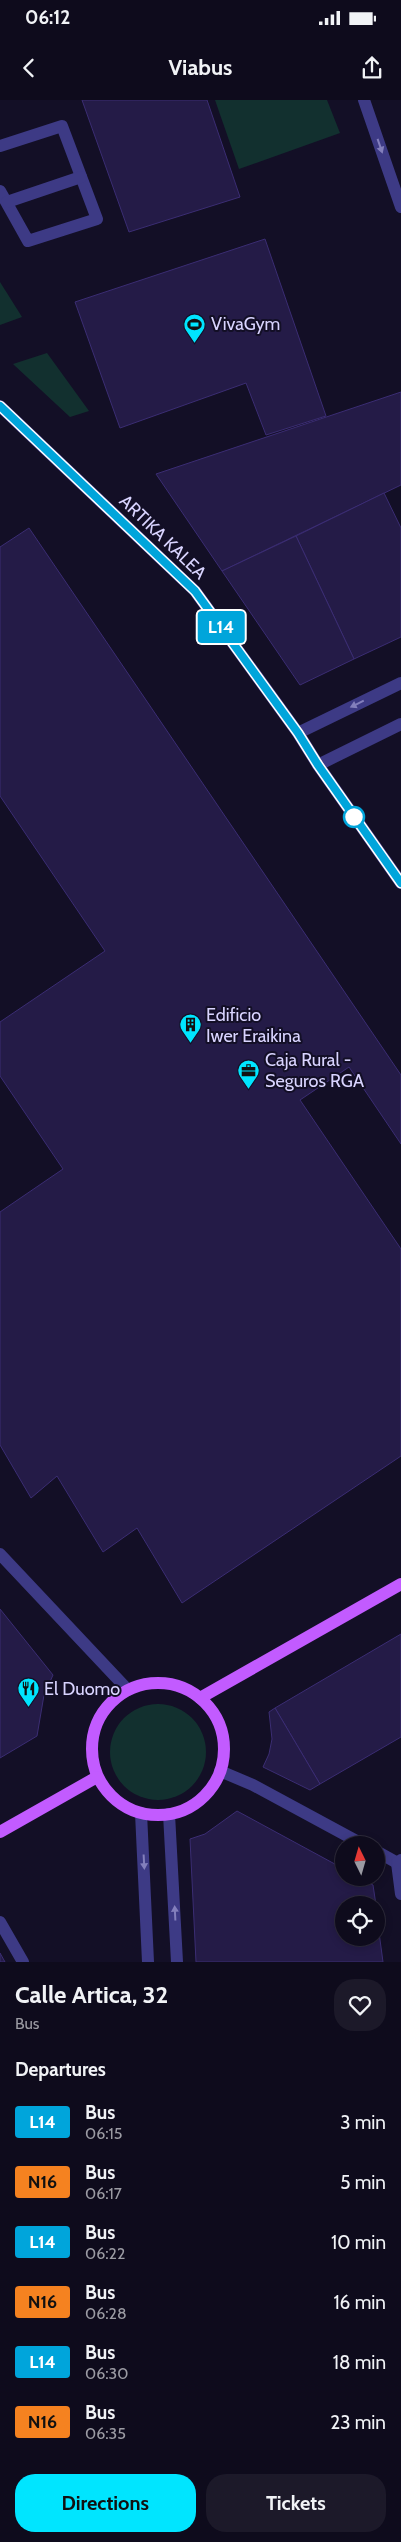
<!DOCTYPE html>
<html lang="en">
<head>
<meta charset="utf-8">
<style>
  :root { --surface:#0e0b1c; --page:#1c1929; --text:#f1f3f6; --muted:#9b9ba3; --line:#2e2b3b; --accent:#00e5ff }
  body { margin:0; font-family:Cabin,sans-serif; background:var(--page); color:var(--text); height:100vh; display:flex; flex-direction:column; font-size:19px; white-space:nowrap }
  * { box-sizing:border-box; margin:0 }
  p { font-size:16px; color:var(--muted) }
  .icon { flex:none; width:28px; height:28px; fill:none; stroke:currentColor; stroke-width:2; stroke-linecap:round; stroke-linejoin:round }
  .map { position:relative; height:1862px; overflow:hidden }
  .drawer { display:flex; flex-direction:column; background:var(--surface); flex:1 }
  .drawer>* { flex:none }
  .badge { padding:0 10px; border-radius:4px; font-size:18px; line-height:32px }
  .needle { width:32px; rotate:355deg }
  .tools { position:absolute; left:335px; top:1736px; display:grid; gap:10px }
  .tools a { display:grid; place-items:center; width:50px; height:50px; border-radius:50%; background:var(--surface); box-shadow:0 2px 8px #0003,0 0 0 1px var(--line); font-size:25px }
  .map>.badge { position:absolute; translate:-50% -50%; box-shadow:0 0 0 2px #fff }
  h2 { padding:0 15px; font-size:19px; line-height:45px }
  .round { display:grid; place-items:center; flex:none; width:52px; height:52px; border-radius:20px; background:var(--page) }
  .head { display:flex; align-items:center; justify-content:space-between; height:85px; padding:0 15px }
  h1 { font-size:24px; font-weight:700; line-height:38px }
  .primary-button { display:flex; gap:10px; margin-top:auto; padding:10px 15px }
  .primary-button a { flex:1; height:58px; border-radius:20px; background:var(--accent); color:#111; font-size:20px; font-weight:700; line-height:58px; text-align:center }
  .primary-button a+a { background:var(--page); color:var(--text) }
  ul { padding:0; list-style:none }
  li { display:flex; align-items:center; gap:15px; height:60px; padding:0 15px }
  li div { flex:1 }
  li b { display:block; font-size:19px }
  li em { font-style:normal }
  li .badge { min-width:55px; font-weight:700; text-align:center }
  .status { display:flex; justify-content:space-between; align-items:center; height:35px; padding:0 25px; background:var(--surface); direction:ltr }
  .status svg { height:14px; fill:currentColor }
  header { display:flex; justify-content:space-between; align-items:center; height:65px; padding:0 15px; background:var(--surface); font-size:22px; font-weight:700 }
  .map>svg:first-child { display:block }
  .green { fill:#12302f }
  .building { fill:#241b47; stroke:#3b2d73 }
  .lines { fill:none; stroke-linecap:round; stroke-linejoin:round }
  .minor { stroke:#3d3a85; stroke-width:12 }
  .major { stroke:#c25bff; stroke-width:12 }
  .oneway { fill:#837fbc }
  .line-casing { stroke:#fff; stroke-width:11 }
  .line { stroke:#00a5db; stroke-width:8 }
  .stop-dot { fill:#fff; stroke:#00a5db; stroke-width:2.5 }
  .labels { text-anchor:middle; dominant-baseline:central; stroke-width:4; stroke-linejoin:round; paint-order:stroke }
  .poi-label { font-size:18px; fill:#d9d4ff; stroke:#130f26; text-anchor:start }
  .street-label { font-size:18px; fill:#d9d4ff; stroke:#130f26 }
</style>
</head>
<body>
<div class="status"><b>06:12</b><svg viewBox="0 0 49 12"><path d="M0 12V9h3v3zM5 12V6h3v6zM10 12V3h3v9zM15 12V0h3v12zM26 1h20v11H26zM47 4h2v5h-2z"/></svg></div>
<header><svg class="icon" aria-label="back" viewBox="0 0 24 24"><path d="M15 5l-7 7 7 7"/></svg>Viabus<svg class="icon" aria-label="share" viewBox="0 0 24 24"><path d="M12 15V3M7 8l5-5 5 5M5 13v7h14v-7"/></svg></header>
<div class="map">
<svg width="401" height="1862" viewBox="0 0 401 1862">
  <rect width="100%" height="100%" fill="#130f26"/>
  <g class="green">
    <path d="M215,0H327L340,33L239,69Z"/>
    <path d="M0,182L22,217L0,225Z"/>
    <path d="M47,253L89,311L70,317L13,264Z"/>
    <circle cx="158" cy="1652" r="48"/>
  </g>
  <g class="building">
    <path d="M82,0H207L240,97L129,132Z"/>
    <path d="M265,139L326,316L266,335L246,283L120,328L75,202Z"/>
    <path d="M401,292V385L222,471L156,374Z"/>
    <path d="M384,393L401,428V537L354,559L296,436Z"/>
    <path d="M29,428L401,975V1044L349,967L300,1000L401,1149V1356L182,1503L137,1428L103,1452L57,1376L31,1398L0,1345V1112L63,1069L0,976V922L105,851L0,696V447Z"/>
    <path d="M296,436L354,559L300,585L222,471Z"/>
    <path d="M0,1509L53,1575L44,1595L37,1636L0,1658Z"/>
    <path d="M401,1534V1637L320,1684L275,1608Z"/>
    <path d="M275,1608L320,1684L310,1690L263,1667L269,1654L272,1639L269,1612Z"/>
    <path d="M237,1711L344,1769V1778H358L373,1785L376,1805H344V1838H376V1810L383,1862H196L190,1739L205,1734Z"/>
    <path d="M0,1853L5,1862H0Z"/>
  </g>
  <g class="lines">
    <g class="minor">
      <path d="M364,0L401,107"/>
      <path d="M0,46L62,26L97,119L28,141L0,91"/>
      <path d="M7,102L81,77"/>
      <path d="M0,306L195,491L298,633L318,665L401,783"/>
      <path d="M298,633L401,583"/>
      <path d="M318,665L401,624"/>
      <path d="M0,1454L128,1590"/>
      <path d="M220,1671L253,1685L364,1745"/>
      <path d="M141,1713L148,1862"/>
      <path d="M169,1714L177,1862"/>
      <path d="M376,1751L401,1765"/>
      <path d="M401,1760L397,1763L401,1794"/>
      <path d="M0,1822L23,1862"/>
    </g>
    <g class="major">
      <circle cx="158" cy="1649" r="66"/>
      <path d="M200,1598L401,1484"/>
      <path d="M0,1732L97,1677"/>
    </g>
  </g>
  <defs><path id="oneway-solid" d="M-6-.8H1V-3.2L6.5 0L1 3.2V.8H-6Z" transform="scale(1.25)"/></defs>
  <g class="oneway">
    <use href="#oneway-solid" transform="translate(380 46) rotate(71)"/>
    <use href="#oneway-solid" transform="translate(357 604) rotate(154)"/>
    <use href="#oneway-solid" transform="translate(144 1762) rotate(87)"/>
    <use href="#oneway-solid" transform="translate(175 1813) rotate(-93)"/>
  </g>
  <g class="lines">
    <defs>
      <path id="line" d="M0,306L195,491L298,633L318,665L401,783"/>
    </defs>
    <use href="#line" class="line-casing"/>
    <use href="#line" class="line"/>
  </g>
  <defs>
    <symbol id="stadium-pin" viewBox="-11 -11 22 30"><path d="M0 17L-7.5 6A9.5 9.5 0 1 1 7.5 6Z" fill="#00e5ff" stroke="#130f26"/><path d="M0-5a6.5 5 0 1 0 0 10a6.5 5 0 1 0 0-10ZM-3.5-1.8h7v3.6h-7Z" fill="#111"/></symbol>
    <symbol id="building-pin" viewBox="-11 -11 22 30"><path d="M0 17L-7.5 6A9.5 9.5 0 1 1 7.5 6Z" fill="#00e5ff" stroke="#130f26"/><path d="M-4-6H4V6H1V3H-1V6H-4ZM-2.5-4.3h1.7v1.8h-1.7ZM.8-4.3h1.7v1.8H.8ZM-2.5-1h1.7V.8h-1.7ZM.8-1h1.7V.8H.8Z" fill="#111"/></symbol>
    <symbol id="office-pin" viewBox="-11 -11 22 30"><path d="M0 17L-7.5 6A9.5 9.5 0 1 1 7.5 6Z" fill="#00e5ff" stroke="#130f26"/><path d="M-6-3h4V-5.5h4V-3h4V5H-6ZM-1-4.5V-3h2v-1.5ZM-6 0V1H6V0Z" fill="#111"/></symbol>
    <symbol id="restaurant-pin" viewBox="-11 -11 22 30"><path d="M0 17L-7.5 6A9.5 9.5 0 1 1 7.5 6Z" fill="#00e5ff" stroke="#130f26"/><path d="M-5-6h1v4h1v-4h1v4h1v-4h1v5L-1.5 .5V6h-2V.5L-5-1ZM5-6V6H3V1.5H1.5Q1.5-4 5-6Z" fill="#111"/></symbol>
  </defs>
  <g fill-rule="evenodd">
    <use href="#stadium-pin" x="182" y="212" width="25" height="34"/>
    <use href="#building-pin" x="178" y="912" width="25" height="34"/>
    <use href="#office-pin" x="236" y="958" width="25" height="34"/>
    <use href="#restaurant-pin" x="16" y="1576" width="25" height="34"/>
  </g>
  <circle class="stop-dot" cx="354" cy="717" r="10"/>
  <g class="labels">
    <g class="poi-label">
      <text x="211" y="224">VivaGym</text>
      <text x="206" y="915">Edificio<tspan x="206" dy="21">Iwer Eraikina</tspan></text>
      <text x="265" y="960">Caja Rural -<tspan x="265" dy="21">Seguros RGA</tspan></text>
      <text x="44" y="1589">El Duomo</text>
    </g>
    <g class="street-label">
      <text transform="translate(163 437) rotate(44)">ARTIKA KALEA</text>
    </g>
  </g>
</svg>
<div class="tools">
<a><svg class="needle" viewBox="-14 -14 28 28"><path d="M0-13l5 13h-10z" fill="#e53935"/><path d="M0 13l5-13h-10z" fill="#9b9ba3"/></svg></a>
<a><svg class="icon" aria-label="locate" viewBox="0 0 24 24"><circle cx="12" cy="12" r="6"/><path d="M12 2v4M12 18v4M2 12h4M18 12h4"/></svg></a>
</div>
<b class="badge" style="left:221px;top:527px;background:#00a5db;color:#fff">L14</b>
</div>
<section class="drawer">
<div class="head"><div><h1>Calle Artica, 32</h1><p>Bus</p></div><a class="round"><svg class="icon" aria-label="heart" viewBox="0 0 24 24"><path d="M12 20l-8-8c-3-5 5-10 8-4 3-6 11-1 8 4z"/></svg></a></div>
<h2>Departures</h2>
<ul>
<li><span class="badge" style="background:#00a5db;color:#fff">L14</span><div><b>Bus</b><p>06:15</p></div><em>3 min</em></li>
<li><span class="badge" style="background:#f58220;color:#111">N16</span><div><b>Bus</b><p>06:17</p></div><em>5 min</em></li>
<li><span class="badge" style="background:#00a5db;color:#fff">L14</span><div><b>Bus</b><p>06:22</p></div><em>10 min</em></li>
<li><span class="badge" style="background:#f58220;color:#111">N16</span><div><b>Bus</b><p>06:28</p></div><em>16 min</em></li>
<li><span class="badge" style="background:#00a5db;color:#fff">L14</span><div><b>Bus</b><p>06:30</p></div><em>18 min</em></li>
<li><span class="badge" style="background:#f58220;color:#111">N16</span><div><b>Bus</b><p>06:35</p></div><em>23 min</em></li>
</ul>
<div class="primary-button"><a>Directions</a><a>Tickets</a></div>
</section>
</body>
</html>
